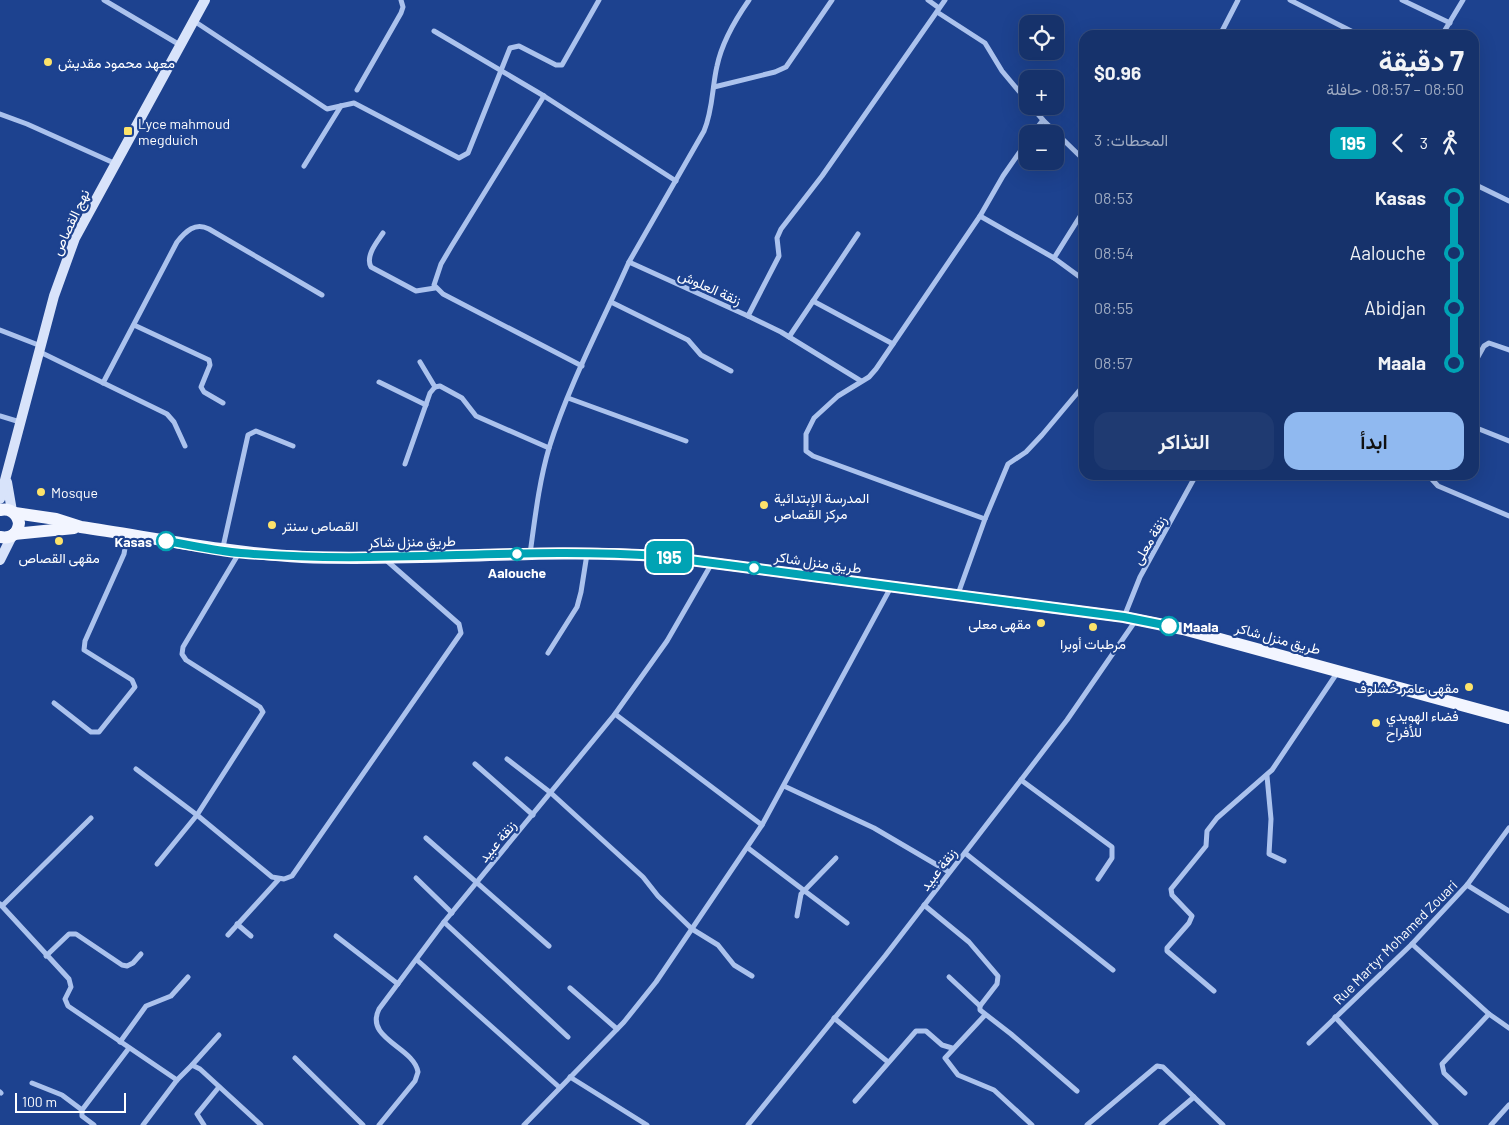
<!DOCTYPE html>
<html lang="ar">
<head>
<meta charset="utf-8">
<style>
  :root { --surface:#16326b; --page:#1f3a71; --text:#f1f3f6; --muted:#9eaac1; --line:#354d7e; --accent:#90b9f0 }
  body { margin:0; font-family:Barlow,Vazirmatn,sans-serif; background:var(--page); color:var(--text); direction:rtl; height:100vh; display:flex; flex-direction:column; font-size:19px; white-space:nowrap }
  * { box-sizing:border-box; margin:0 }
  p { font-size:16px; color:var(--muted) }
  .icon { flex:none; width:28px; height:28px; fill:none; stroke:currentColor; stroke-width:2; stroke-linecap:round; stroke-linejoin:round }
  .map { position:relative; flex:1; overflow:hidden; direction:ltr }
  .drawer { position:absolute; left:1079px; top:30px; width:400px; height:450px; display:flex; flex-direction:column; background:var(--surface); border-radius:15px; box-shadow:0 5px 20px #0002,0 0 0 1px var(--line); direction:rtl }
  .drawer>* { flex:none }
  .badge { padding:0 10px; border-radius:8px; font-size:18px; line-height:32px }
  .tools { position:absolute; left:1019px; top:15px; display:grid; gap:10px }
  .tools a { display:grid; place-items:center; width:45px; height:45px; border-radius:10px; background:var(--surface); box-shadow:0 5px 20px #0002,0 0 0 1px var(--line); font-size:25px }
  .scale { position:absolute; left:15px; bottom:12px; width:111px; box-sizing:border-box; padding-left:5px; border:2px solid #fff; border-top:0; font-size:14px; line-height:18px; white-space:nowrap; color:#fff; -webkit-text-stroke:4px #1d428f; paint-order:stroke }
  .map>.badge { position:absolute; translate:-50% -50%; box-shadow:0 0 0 2px #fff }
  .legs { display:flex; align-items:center; gap:8px; height:55px; padding:0 15px; font-size:16px }
  .legs p { margin-inline-start:auto }
  .overview { display:flex; align-items:center; justify-content:space-between; height:85px; padding:0 15px }
  h1 { font-size:28px; font-weight:700; line-height:38px }
  .action { display:flex; gap:10px; margin-top:auto; padding:10px 15px }
  .action a { flex:1; height:58px; border-radius:15px; background:var(--accent); color:#111; font-size:20px; font-weight:700; line-height:58px; text-align:center }
  .action a+a { background:var(--page); color:var(--text) }
  ul { padding:0 15px; list-style:none }
  li { display:flex; align-items:center; gap:18px; height:55px; font-size:19px }
  li i { display:grid; place-items:center; width:8px; height:100%; margin:0 6px; background:currentColor }
  li i::after { content:''; width:12px; height:12px; margin:-6px; border:4px solid; border-radius:50%; background:var(--surface) }
  li p { margin-inline-start:auto }
  li:first-child i { background:linear-gradient(#0000 50%,currentColor 0) }
  li:last-child i { background:linear-gradient(currentColor 50%,#0000 0) }
  .map>svg:first-child { display:block }
  .lines { fill:none; stroke-linecap:round; stroke-linejoin:round }
  .street { stroke:#abc2ed; stroke-width:5 }
  .secondary { stroke:#d8e3fa; stroke-width:10 }
  .primary { stroke:#f2f5ff; stroke-width:12 }
  .line-1-casing { stroke:#fff; stroke-width:11 }
  .line-1 { stroke:#00a3b4; stroke-width:8 }
  .poi-dot { fill:#fde36a; stroke:#1d428f; stroke-width:2 }
  .stop-1-dot { fill:#fff; stroke:#00a3b4; stroke-width:2.5 }
  .labels { text-anchor:middle; dominant-baseline:central; stroke-width:4.5; stroke-linejoin:round; paint-order:stroke }
  .poi-label { font-size:14px; fill:#fff; stroke:#1d428f; text-anchor:start }
  .street-label { font-size:14px; fill:#fff; stroke:#1d428f }
  .stop-label { font-size:14px; font-weight:bold; fill:#fff; stroke:#1d428f; text-anchor:end }
</style>
</head>
<body>
<div class="map">
<svg width="1509" height="1125" viewBox="0 0 1509 1125">
  <rect width="100%" height="100%" fill="#1d428f"/>
  <g class="lines">
    <g class="street">
      <path d="M104,0L180,45"/>
      <path d="M928,0L939,8"/>
      <path d="M1290,0L1359,35"/>
      <path d="M1402,0L1450,23"/>
      <path d="M937,12L985,43L1002,71L1028,102"/>
      <path d="M194,21L327,109L354,103L459,158L468,153L510,48L519,46L556,65H562L599,0"/>
      <path d="M434,31L544,96L676,181"/>
      <path d="M1220,35L1238,0"/>
      <path d="M1442,35L1463,0"/>
      <path d="M714,87L775,72L786,67L832,0"/>
      <path d="M357,90L401,13L403,7L401,0"/>
      <path d="M544,96L451,247L441,264L434,285L443,294L582,366"/>
      <path d="M1031,106L1043,120"/>
      <path d="M0,114L27,124L114,163"/>
      <path d="M1032,134L1043,120L1084,160"/>
      <path d="M304,166L341,106"/>
      <path d="M1474,184L1509,201"/>
      <path d="M980,216L1054,258L1084,280"/>
      <path d="M383,233C377,242 365,256 371,267L416,291L435,288"/>
      <path d="M1054,258L1084,210"/>
      <path d="M629,262L704,131C713,110 712,87 717,66C722,42 735,20 749,0"/>
      <path d="M813,301L893,344"/>
      <path d="M611,302L688,340L701,355L731,371"/>
      <path d="M748,316L781,332L861,381"/>
      <path d="M134,325L209,360L210,365L201,387L204,392L223,403"/>
      <path d="M0,330L41,346"/>
      <path d="M789,337L858,234"/>
      <path d="M40,352L167,414L174,422L185,446"/>
      <path d="M420,362L435,387"/>
      <path d="M1474,364L1484,346L1489,343L1509,350"/>
      <path d="M379,382L426,405"/>
      <path d="M103,383L177,242C186,231 195,222 209,229L322,295"/>
      <path d="M435,387L440,386L462,398L476,416L549,448"/>
      <path d="M568,398L686,441"/>
      <path d="M0,416L20,422"/>
      <path d="M1474,427L1509,441"/>
      <path d="M405,464L430,393L435,387"/>
      <path d="M1428,475L1438,486L1509,516"/>
      <path d="M985,519L813,456L806,451V434L814,418L838,396L869,377L876,369L980,216L1003,176L1028,140"/>
      <path d="M223,547L248,435L256,431L293,446"/>
      <path d="M530,554C535,518 539,482 549,448C569,384 602,323 629,262L748,316L779,256L777,238L781,229L822,176L945,0"/>
      <path d="M958,594L985,519L1008,464L1026,452L1042,435L1084,385"/>
      <path d="M1124,617L1140,577L1196,475"/>
      <path d="M548,653L577,607L581,592L587,554"/>
      <path d="M54,703L91,732H99L135,687L132,680L84,650L85,641L124,554L127,536"/>
      <path d="M615,714L762,825"/>
      <path d="M507,759L551,793L643,877L658,896L692,929L718,945L734,965L752,976"/>
      <path d="M475,764L533,815"/>
      <path d="M136,769L197,815L272,877L284,879L292,876L461,633L459,624L386,560"/>
      <path d="M1267,776L1271,819L1269,854L1284,861"/>
      <path d="M1021,780L1112,847V858L1098,879"/>
      <path d="M784,786L874,828L949,872"/>
      <path d="M197,815L263,712L260,707L186,660L182,654L183,647L239,553"/>
      <path d="M426,838L549,946"/>
      <path d="M748,848L847,923"/>
      <path d="M965,853L1113,970"/>
      <path d="M157,864L197,815"/>
      <path d="M416,878L452,913"/>
      <path d="M1467,885L1509,911"/>
      <path d="M0,904L69,979L71,987L65,999L68,1006L177,1080"/>
      <path d="M924,905L969,942L998,976L997,984L980,1006V1010L1011,1034L1077,1091"/>
      <path d="M2,906L91,818"/>
      <path d="M797,916L801,894L836,858"/>
      <path d="M444,922L568,1037"/>
      <path d="M237,924L251,936"/>
      <path d="M228,935L279,879"/>
      <path d="M336,936L398,984"/>
      <path d="M1412,944L1489,1014L1509,1028"/>
      <path d="M46,956L69,934H76L122,965L127,966L133,963L141,954"/>
      <path d="M417,960L559,1087"/>
      <path d="M949,977L980,1006"/>
      <path d="M570,988L617,1029"/>
      <path d="M1214,991L1167,951V948L1189,923L1192,916L1172,895L1171,889L1206,846L1207,831L1217,818L1272,770L1337,673"/>
      <path d="M985,1015L945,1058L958,1075L994,1090L1032,1125"/>
      <path d="M1335,1017L1436,1125"/>
      <path d="M834,1018L888,1062"/>
      <path d="M120,1042L146,1006L171,996L188,977"/>
      <path d="M1309,1043L1412,944L1467,885L1509,828"/>
      <path d="M295,1058L363,1125"/>
      <path d="M192,1065L219,1035"/>
      <path d="M570,1077L647,1125"/>
      <path d="M32,1083L62,1095L82,1110"/>
      <path d="M0,1092L1,1093"/>
      <path d="M1465,1093L1444,1073L1442,1064L1489,1014"/>
      <path d="M855,1101L916,1031H926L942,1045L952,1048"/>
      <path d="M94,1125L82,1116V1110L129,1048"/>
      <path d="M143,1125L177,1080L192,1065L200,1069L261,1125"/>
      <path d="M204,1125L197,1114L219,1087"/>
      <path d="M379,1125L415,1081L418,1072C414,1047 364,1039 379,1009L444,922L615,714L667,641L712,563"/>
      <path d="M524,1125L624,1022L656,982L762,825L891,587"/>
      <path d="M748,1125L885,956L1021,780L1067,720L1136,620"/>
      <path d="M1087,1125L1157,1066L1163,1067L1223,1125"/>
      <path d="M1161,1125L1194,1097"/>
      <path d="M1491,1125L1509,1105"/>
    </g>
    <g class="secondary">
      <path d="M7,482L12,511"/>
      <path d="M0,499L54,296L75,238L205,0"/>
      <path d="M0,560L12,536"/>
    </g>
    <g class="primary">
      <path d="M0,510C10,508 17,513 19,523C18,534 11,539 0,537"/>
      <path d="M15,513L56,519L81,527C155,538 228,553 302,557C421,562 540,548 659,556L1124,617L1183,629L1509,718"/>
      <path d="M14,534L74,528"/>
    </g>
  </g>
  <g class="lines">
    <defs>
      <path id="line-1" d="M166,541C191,545 216,551 241,553C380,565 520,546 659,556L1124,617L1169,626"/>
    </defs>
    <use href="#line-1" class="line-1-casing"/>
    <use href="#line-1" class="line-1"/>
  </g>
  <g class="poi-dot">
    <circle cx="48" cy="62" r="5"/>
    <rect x="123" y="126" width="10" height="10" rx="2.5"/>
    <circle cx="41" cy="492" r="5"/>
    <circle cx="764" cy="505" r="5"/>
    <circle cx="272" cy="525" r="5"/>
    <circle cx="59" cy="541" r="5"/>
    <circle cx="1041" cy="623" r="5"/>
    <circle cx="1093" cy="627" r="5"/>
    <circle cx="1469" cy="687" r="5"/>
    <circle cx="1376" cy="723" r="5"/>
  </g>
  <g class="stop-1-dot">
    <circle cx="166" cy="541" r="9"/>
    <circle cx="517" cy="554" r="6"/>
    <circle cx="754" cy="568" r="6"/>
    <circle cx="1169" cy="626" r="9"/>
  </g>
  <g class="labels">
    <g class="poi-label">
      <text x="58" y="62">معهد محمود مقديش</text>
      <text x="138" y="123">Lyce mahmoud<tspan x="138" dy="16">megduich</tspan></text>
      <text x="51" y="492">Mosque</text>
      <text x="774" y="497">المدرسة الإبتدائية<tspan x="774" dy="16">مركز القصاص</tspan></text>
      <text x="282" y="525">القصاص سنتر</text>
      <text x="59" y="557" text-anchor="middle">مقهى القصاص</text>
      <text x="1031" y="623" text-anchor="end">مقهى معلى</text>
      <text x="1093" y="643" text-anchor="middle">مرطبات أوبرا</text>
      <text x="1459" y="687" text-anchor="end">مقهى عامر خشلوف</text>
      <text x="1386" y="715">فضاء الهويدي<tspan x="1386" dy="16">للأفراح</tspan></text>
    </g>
    <g class="street-label">
      <text transform="translate(70 222) rotate(-65)">نهج القصاص</text>
      <text transform="translate(710 287) rotate(24)">زنقة العلوش</text>
      <text transform="translate(1149 540) rotate(-60)">زنقة معلى</text>
      <text transform="translate(412 541) rotate(-1)">طريق منزل شاكر</text>
      <text transform="translate(818 562) rotate(8)">طريق منزل شاكر</text>
      <text transform="translate(1278 638) rotate(15)">طريق منزل شاكر</text>
      <text transform="translate(497 841) rotate(-50)">زنقة عبيد</text>
      <text transform="translate(938 869) rotate(-52)">زنقة عبيد</text>
      <text transform="translate(1395 942) rotate(-45)">Rue Martyr Mohamed Zouari</text>
    </g>
    <g class="stop-label">
      <text x="152" y="541">Kasas</text>
      <text x="517" y="572" text-anchor="middle">Aalouche</text>
      <text x="1183" y="626" text-anchor="start">Maala</text>
    </g>
  </g>
</svg>
<div class="tools">
<a><svg class="icon" aria-label="locate" viewBox="0 0 24 24"><circle cx="12" cy="12" r="6"/><path d="M12 2v4M12 18v4M2 12h4M18 12h4"/></svg></a>
<a>+</a>
<a>−</a>
</div>
<div class="scale">100 m</div>
<b class="badge" style="left:669px;top:557px;background:#00a3b4;color:#fff">195</b>
<section class="drawer">
<div class="overview"><div><h1>7 دقيقة</h1><p>08:50 – 08:57 · حافلة</p></div><b>$0.96</b></div>
<div class="legs"><svg class="icon" aria-label="walk" viewBox="0 0 24 24"><circle cx="13" cy="4" r="2"/><path d="M13 8l-2 6 4 7M11 14l-3 7M7 12l3-4h3l4 4"/></svg>3<svg class="icon" aria-label="back" viewBox="0 0 24 24"><path d="M15 5l-7 7 7 7"/></svg><b class="badge" style="background:#00a3b4;color:#fff">195</b><p>المحطات: 3</p></div>
<ul>
<li><i style="color:#00a3b4"></i><b>Kasas</b><p>08:53</p></li>
<li><i style="color:#00a3b4"></i><span>Aalouche</span><p>08:54</p></li>
<li><i style="color:#00a3b4"></i><span>Abidjan</span><p>08:55</p></li>
<li><i style="color:#00a3b4"></i><b>Maala</b><p>08:57</p></li>
</ul>
<div class="action"><a>ابدأ</a><a>التذاكر</a></div>
</section>
</div>
</body>
</html>
